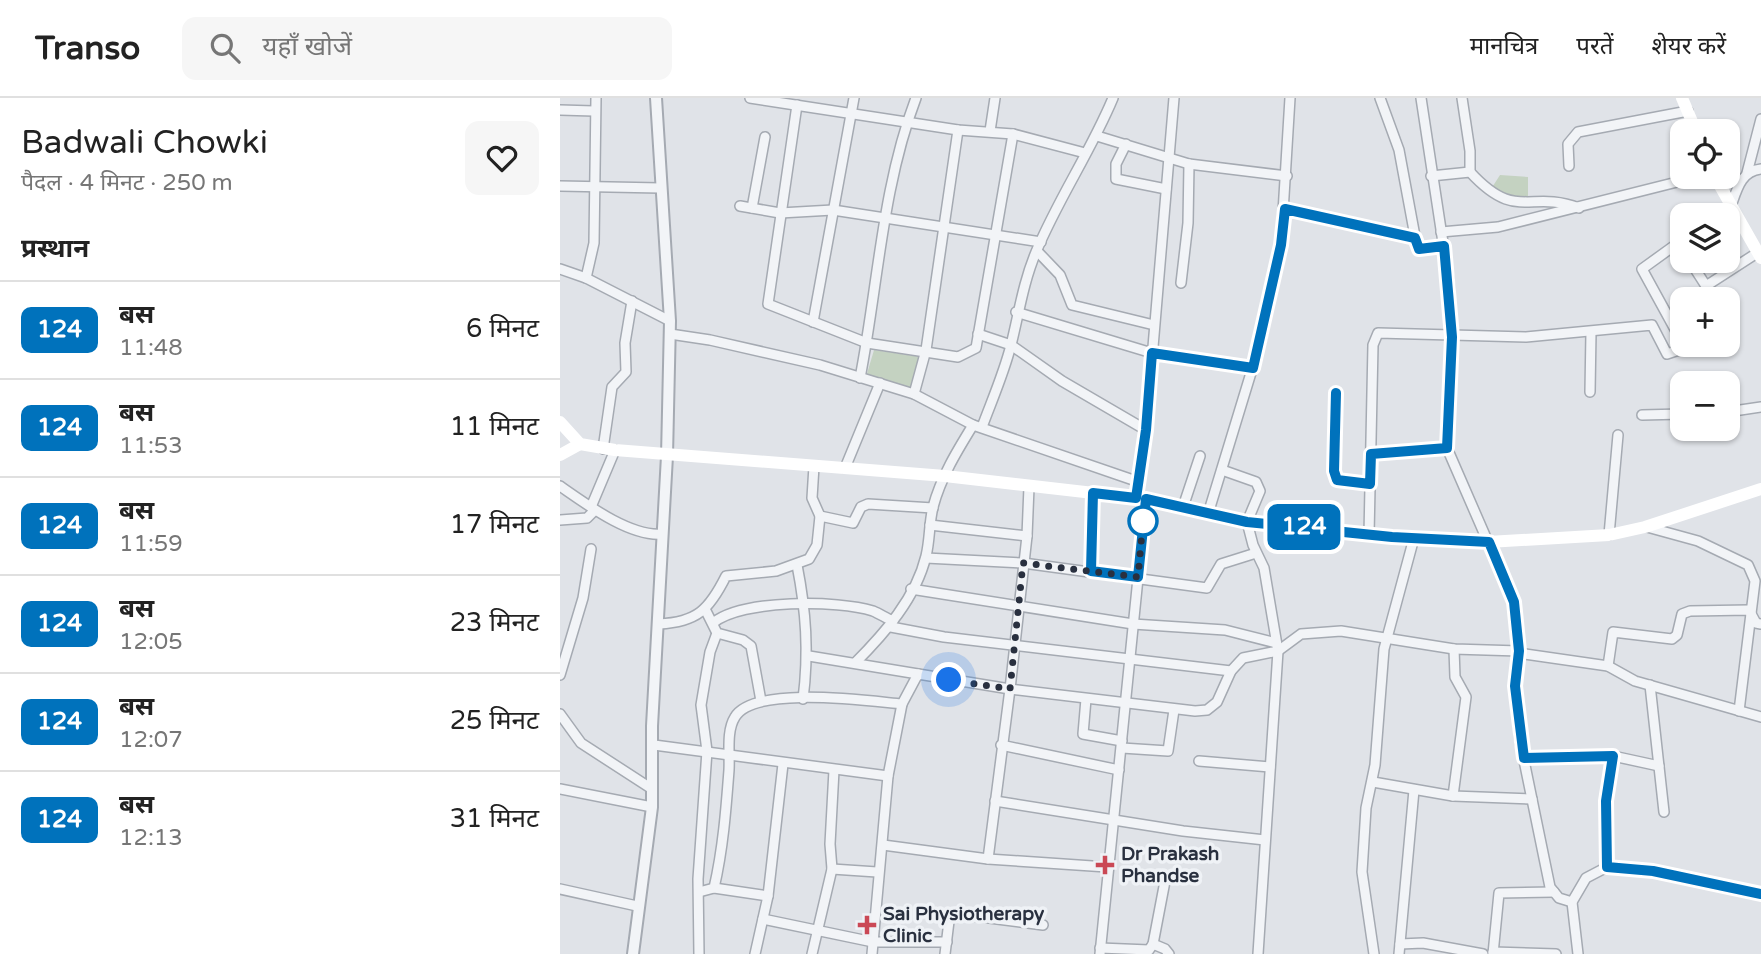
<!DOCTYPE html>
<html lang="hi">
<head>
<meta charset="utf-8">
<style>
  :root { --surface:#fff; --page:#f6f6f6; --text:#222; --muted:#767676; --line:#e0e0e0 }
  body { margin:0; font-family:"Varela Round","Noto Sans Devanagari",sans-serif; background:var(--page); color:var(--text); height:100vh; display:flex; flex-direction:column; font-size:26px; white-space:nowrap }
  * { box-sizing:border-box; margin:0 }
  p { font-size:23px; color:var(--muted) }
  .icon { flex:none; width:38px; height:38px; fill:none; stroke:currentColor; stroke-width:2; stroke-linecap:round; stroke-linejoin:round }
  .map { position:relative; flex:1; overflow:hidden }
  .sheet { display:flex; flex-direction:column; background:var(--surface); width:560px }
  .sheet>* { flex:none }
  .badge { padding:0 14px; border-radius:10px; font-size:24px; line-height:46px }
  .buttons { position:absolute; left:1110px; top:21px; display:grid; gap:14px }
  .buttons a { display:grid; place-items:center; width:70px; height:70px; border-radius:14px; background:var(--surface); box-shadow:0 2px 5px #0004; font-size:35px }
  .you { position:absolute; width:35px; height:35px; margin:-18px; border:5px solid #fff; border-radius:50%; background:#1a73e8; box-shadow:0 0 0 10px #1a73e833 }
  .map>.badge { position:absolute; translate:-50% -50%; box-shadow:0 0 0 4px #fff }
  h2 { padding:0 21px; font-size:26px; line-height:63px }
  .round { display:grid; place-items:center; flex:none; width:74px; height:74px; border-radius:14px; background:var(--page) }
  .head { display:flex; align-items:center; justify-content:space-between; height:119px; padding:0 21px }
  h1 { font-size:33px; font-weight:600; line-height:52px }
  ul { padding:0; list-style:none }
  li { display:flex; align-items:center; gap:21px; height:98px; padding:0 21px; border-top:2px solid var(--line) }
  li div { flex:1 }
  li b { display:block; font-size:26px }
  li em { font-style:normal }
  li .badge { min-width:77px; font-weight:700; text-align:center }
  header { display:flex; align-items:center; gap:42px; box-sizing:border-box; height:98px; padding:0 35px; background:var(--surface); border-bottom:2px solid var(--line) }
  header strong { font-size:33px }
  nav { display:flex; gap:38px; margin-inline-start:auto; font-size:24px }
  .search { width:490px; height:63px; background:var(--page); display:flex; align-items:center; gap:18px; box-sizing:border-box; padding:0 24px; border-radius:14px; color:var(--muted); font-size:26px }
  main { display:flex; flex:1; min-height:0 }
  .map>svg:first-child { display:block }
  .green { fill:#c4d2c1 }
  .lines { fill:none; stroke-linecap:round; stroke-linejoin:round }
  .minor-casing { stroke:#a5aab2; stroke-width:12 }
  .tertiary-casing { stroke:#a5aab2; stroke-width:14 }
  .minor { stroke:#f2f4f7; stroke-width:9 }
  .tertiary { stroke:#f2f4f7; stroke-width:10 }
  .secondary { stroke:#fff; stroke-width:12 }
  .line-casing { stroke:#fff; stroke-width:16 }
  .line { stroke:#0072bc; stroke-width:10 }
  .walk { stroke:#29303f; stroke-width:7; stroke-dasharray:0 12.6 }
  .stop-dot { fill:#fff; stroke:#0072bc; stroke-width:3.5 }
  .poi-dot { fill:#ca4855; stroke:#eff2f6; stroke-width:2.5 }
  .labels { text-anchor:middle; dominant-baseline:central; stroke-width:7; stroke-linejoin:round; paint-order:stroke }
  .poi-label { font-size:19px; font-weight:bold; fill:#29303f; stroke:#eff2f6; text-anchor:start }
</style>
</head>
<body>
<header>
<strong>Transo</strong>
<div class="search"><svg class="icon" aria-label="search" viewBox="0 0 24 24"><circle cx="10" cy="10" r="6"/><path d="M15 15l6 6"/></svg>यहाँ खोजें</div>
<nav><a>मानचित्र</a><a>परतें</a><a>शेयर करें</a></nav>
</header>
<main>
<section class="sheet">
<div class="head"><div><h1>Badwali Chowki</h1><p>पैदल · 4 मिनट · 250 m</p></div><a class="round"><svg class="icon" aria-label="heart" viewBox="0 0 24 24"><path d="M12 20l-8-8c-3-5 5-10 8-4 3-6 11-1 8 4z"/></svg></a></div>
<h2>प्रस्थान</h2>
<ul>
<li><span class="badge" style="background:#0072bc;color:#fff">124</span><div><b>बस</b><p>11:48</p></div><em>6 मिनट</em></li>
<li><span class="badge" style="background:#0072bc;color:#fff">124</span><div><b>बस</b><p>11:53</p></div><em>11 मिनट</em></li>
<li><span class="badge" style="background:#0072bc;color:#fff">124</span><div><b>बस</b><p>11:59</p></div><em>17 मिनट</em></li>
<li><span class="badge" style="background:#0072bc;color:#fff">124</span><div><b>बस</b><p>12:05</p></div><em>23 मिनट</em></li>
<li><span class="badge" style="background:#0072bc;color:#fff">124</span><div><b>बस</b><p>12:07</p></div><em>25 मिनट</em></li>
<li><span class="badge" style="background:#0072bc;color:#fff">124</span><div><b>बस</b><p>12:13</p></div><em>31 मिनट</em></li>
</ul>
</section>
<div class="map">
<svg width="1201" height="856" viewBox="0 0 1201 856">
  <rect width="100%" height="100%" fill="#e0e3e8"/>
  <g class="green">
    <path d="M940,77L968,79V100L949,103L931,91Z"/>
    <path d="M314,252L361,259L351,293L306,279Z"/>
  </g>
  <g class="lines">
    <defs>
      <g id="minor">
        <path d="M190,0L398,32L453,36L525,55"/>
        <path d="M820,0L839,52L857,149L864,152L884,148"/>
        <path d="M861,0L889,184L892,239L887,350L954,504L959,553L955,588L960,643L990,789L999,800L1012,804"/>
        <path d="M902,0L910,53V74"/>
        <path d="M237,7L208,206L307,245L398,259L416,250L453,36"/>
        <path d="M0,12L34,13"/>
        <path d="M430,33L435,0"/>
        <path d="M537,38L629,66L727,78"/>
        <path d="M566,46L556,66V81L606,91"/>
        <path d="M1009,68L1008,46L1018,34L1128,13"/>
        <path d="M1187,75L1201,21"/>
        <path d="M871,78L910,74C957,125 969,91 1019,110"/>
        <path d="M0,88L100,90"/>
        <path d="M180,108L220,115L273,112L481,144"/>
        <path d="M1171,108C1177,91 1181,73 1201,71"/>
        <path d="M192,110L205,39"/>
        <path d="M725,111L854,140"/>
        <path d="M881,134L938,129L1137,79"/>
        <path d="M1122,151L1118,145L1082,171L1122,244"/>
        <path d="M477,153L500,177L512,207L594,227"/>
        <path d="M1130,163L1146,188L1197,155"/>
        <path d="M0,171L26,180L110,223"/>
        <path d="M26,180L34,145L36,0"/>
        <path d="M621,185L628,125L629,66"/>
        <path d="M456,214L592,255L693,270"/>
        <path d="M253,224L294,0"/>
        <path d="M110,236L150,242L260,267L354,296L413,327L579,384"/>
        <path d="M418,236L451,247L502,283L586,332"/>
        <path d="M300,280C318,188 322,89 356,0"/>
        <path d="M1030,294L1031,234"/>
        <path d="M776,295L775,379L781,384L810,385"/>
        <path d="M354,296L366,252L398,32"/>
        <path d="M1167,314L1201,309"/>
        <path d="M1082,317L1122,316"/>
        <path d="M422,329C432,302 444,275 451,247C459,215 463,185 476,154C498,101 531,53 553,0"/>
        <path d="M43,351L52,289L66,274L65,245L72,203"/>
        <path d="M811,356L887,350"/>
        <path d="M285,370L320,285"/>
        <path d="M662,372L696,384L700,393L687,424L693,447L704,470L718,553L698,856"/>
        <path d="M0,388C26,406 70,439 102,436"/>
        <path d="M576,400L586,332L614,0"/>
        <path d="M31,409L55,352"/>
        <path d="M623,409L640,358"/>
        <path d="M648,416L701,242L721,147L730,0"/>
        <path d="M260,418L293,425L301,409L308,406L373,410"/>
        <path d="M0,422L27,420L35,412"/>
        <path d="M370,427L467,438"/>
        <path d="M1087,429L1138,443L1188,467L1195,483L1179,613"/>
        <path d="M809,437L813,247L818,235L966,239L1092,227L1107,256L1125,250L1123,247"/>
        <path d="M1049,437L1058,337"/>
        <path d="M366,460L463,465L647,490L661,466L696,455"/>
        <path d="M237,467C246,513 249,554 243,601"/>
        <path d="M531,473L533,395"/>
        <path d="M351,491L573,526L665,532L716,545"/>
        <path d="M145,511L157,535L183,542L191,548L201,603"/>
        <path d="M153,525C182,501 278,502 313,513C320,516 326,520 333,523"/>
        <path d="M99,526C137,524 149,512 166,478L216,473L249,461L257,447L260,418L252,400L254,368"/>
        <path d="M331,529L384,539L671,573"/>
        <path d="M958,555L1048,568L1075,583L1201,619"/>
        <path d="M249,558L358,576"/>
        <path d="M295,565C324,536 356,500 366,458C370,442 369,425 373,409C381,379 397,353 413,327"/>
        <path d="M1048,568L1053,534L1112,541L1117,537L1122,516L1130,513L1189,512L1196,525L1201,526"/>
        <path d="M0,577L23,500L31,451"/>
        <path d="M1090,587L1104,714"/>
        <path d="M526,601L523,636L562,643"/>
        <path d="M0,616L21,645L92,691"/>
        <path d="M94,647L328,678"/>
        <path d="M441,647L559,672"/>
        <path d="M562,650L608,653L614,612"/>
        <path d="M964,660L1053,658L1099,668"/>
        <path d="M639,663L710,669"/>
        <path d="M813,684L893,698L972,701"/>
        <path d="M0,691L92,709"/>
        <path d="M893,698L906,599L895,579L894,551"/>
        <path d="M435,703L623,733L705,742"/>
        <path d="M323,747L428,761L547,769"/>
        <path d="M428,761L450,591L467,438L469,389"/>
        <path d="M1047,769L1046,703L1053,658"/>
        <path d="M272,771L317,774"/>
        <path d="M154,790L208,798"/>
        <path d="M0,791L77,808"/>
        <path d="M139,794L154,790C163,751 166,712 169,672C170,656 166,633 175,619C194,587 308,603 342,606"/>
        <path d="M203,821L313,844H387"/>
        <path d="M593,846L605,851L609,856"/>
        <path d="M840,846L863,845L923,856"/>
        <path d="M540,850L589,852L593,846L606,778"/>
        <path d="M933,854L996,856"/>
        <path d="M139,856L138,781L147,653L141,607L150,554L157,535"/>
        <path d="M195,856L208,798L223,666"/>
        <path d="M252,856L272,771L270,746L274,672"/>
        <path d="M312,856L328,678L342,606L358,576L450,591L635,613L647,612L657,604L671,573L683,560L718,553L741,536L781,533L894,551L959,553"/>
        <path d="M385,856L390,815L483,827"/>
        <path d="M540,856L586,401"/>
        <path d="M814,856L802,774L806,710L815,667L824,551L854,440"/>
        <path d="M839,856L854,692"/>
        <path d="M933,856L939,795L994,794"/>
        <path d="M1018,856L1012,804L1026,780L1047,769L1093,773L1201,796"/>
      </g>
      <path id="tertiary" d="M73,856L92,709V628L107,358L110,223L96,0"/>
    </defs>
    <use href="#minor" class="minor-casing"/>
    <use href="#tertiary" class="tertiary-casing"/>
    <use href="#minor" class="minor"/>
    <use href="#tertiary" class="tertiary"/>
    <g class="secondary">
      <path d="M1122,0L1136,33"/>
      <path d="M1155,79L1201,160"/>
      <path d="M0,324L20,346L55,352L385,378L586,401L687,424L832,439L928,444L1049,437L1085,429L1201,391"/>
      <path d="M0,357L20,346"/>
    </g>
  </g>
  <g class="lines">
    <defs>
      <path id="line" d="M776,295L774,373L777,382L810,386L811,356L887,350L892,239L884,148L859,151L855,140L725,111L721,147L693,270L592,255L586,332L576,400L533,395L531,473L578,479L586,401L687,424L832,439L929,444L954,504L959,553L955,588L964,660L1053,658L1046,703L1047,769L1093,773L1201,796"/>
    </defs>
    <use href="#line" class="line-casing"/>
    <use href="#line" class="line"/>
    <path class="walk" d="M389,582L450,591L463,465L578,479L583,423"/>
  </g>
  <circle class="stop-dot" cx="583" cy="423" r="14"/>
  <g class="poi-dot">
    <path d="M541.5 756.5h7v7h7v7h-7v7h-7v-7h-7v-7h7z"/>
    <path d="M303.5 816.5h7v7h7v7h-7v7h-7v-7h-7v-7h7z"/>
  </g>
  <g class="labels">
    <g class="poi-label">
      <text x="561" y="756">Dr Prakash<tspan x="561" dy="22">Phandse</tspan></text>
      <text x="323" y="816">Sai Physiotherapy<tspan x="323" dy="22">Clinic</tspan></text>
    </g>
  </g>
</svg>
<div class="buttons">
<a><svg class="icon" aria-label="locate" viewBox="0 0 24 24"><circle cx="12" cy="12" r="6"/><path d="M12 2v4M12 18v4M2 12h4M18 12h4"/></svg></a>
<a><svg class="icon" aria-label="layers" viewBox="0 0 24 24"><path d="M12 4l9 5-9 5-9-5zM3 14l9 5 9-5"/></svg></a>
<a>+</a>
<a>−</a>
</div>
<div class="you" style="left:389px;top:582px"></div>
<b class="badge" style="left:744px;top:429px;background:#0072bc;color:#fff">124</b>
</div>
</main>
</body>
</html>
